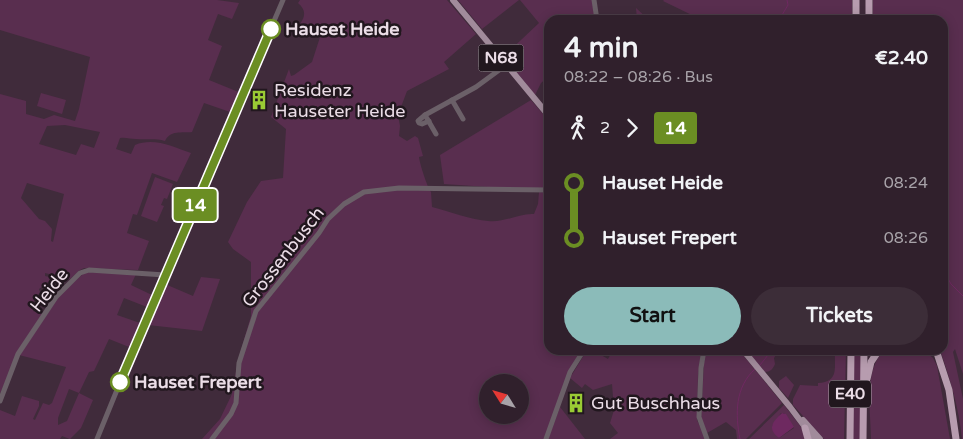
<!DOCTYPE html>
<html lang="en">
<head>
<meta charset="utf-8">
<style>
  :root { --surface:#30202c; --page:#3c2d38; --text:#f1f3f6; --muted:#a8a3a9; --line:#4b3e48; --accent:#8bbbb9 }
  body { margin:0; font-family:"Varela Round",sans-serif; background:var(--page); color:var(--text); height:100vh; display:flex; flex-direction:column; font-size:19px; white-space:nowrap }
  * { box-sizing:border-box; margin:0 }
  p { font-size:16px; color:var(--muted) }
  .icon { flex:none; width:28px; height:28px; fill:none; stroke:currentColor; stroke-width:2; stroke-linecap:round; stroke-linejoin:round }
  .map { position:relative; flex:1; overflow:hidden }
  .drawer { position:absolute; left:544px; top:15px; width:404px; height:340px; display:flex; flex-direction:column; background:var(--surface); border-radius:15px; box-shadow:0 2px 12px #0003,0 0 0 1px var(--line) }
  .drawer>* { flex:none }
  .badge { padding:0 10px; border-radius:4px; font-size:18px; line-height:32px }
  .needle { width:32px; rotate:307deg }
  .tools { position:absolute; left:479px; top:374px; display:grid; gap:10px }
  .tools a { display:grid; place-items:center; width:50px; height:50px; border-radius:50%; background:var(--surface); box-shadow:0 2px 12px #0003,0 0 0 1px var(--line); font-size:25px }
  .map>.badge { position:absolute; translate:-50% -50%; box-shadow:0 0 0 2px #fff }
  .legs { display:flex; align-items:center; gap:8px; height:55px; padding:0 20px; font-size:16px }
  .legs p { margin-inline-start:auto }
  .overview { display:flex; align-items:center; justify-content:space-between; height:85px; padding:0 20px }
  h1 { font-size:28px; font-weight:700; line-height:38px }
  .cta { display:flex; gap:10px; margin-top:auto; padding:10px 20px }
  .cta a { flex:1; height:58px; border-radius:30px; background:var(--accent); color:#111; font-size:20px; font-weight:700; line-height:58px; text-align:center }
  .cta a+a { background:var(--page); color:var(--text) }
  ul { padding:0 20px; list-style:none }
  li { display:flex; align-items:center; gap:18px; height:55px; font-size:19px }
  li i { display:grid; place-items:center; width:8px; height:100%; margin:0 6px; background:currentColor }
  li i::after { content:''; width:12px; height:12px; margin:-6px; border:4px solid; border-radius:50%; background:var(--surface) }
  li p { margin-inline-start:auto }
  li:first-child i { background:linear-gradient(#0000 50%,currentColor 0) }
  li:last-child i { background:linear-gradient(currentColor 50%,#0000 0) }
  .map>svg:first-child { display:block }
  .green { fill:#592e4f; fill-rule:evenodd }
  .water { fill:#6e2960 }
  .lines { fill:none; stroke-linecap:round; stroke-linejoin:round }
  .stream { stroke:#6e2960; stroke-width:1 }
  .minor { stroke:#6b6068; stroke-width:5 }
  .major { stroke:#a18b9b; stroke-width:6 }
  .highway { stroke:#b79caf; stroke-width:7 }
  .line-1-casing { stroke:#fff; stroke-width:11 }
  .line-1 { stroke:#6b8e23; stroke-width:8 }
  .stop-1-dot { fill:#fff; stroke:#6b8e23; stroke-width:2.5 }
  .labels { text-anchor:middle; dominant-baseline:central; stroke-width:5; stroke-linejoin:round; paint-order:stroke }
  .shield { fill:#21171e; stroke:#aea2ab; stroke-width:1 }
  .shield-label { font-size:16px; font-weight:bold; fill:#ebdde7 }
  .stop-label { font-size:18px; font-weight:bold; fill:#ebdde7; stroke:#21171e; text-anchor:start }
  .poi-label { font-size:18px; fill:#ebdde7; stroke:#21171e; text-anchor:start }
  .street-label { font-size:18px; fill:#ebdde7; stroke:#21171e }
</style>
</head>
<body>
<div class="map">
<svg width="963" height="439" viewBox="0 0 963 439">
  <rect width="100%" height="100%" fill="#402b3b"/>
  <g class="green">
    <path d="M0,0H217L239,3L232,19L218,14L208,40L222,46L209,80L241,93L233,113L204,103L192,132C182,133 170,130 165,141C155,138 147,140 136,139C130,139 126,137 120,138L116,149L131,154L135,145C154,137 173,147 191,153L177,182L152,173L137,215L133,214L127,233L149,241L138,270L84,268L80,270L70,279L45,273V276L53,278L39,289L40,292L31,305L35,307L33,311L44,315L18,351L0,394V94L26,101V114L44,119L54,115L75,121L79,109L90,57L0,30ZM65,125L100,132L94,148L81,144L76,155L39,144L47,126ZM27,183L64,194L53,242L51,241L52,229L45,221L39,219L21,198Z"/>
    <path d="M300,0H447L476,34L444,62L449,69L407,91L398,115L400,126L399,136L407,141L415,136L418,138L423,156L419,157C420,165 427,186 431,192L432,207C448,211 472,220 488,221C505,223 519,213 534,214L538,204L539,192L549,193V350H582L545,439H202L220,419L232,394L238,360L251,316V262L233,249L228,242L247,202L261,181L283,178L286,129L271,117L289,69L291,76L294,75L312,62L321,34L310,26L298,37L294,31C302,22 310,13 298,3ZM488,382H520V415H488Z"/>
    <path d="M458,0H519L482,29Z"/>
    <path d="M520,0H592L595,20H549V76L541,83L535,95L504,56L539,23Z"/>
    <path d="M664,0H852V20H637L636,8L648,19H700L663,1Z"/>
    <path d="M873,0H963V374L955,349L953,352L963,399V439H962C959,408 950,379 940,350H942V20H873Z"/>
    <path d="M41,93L66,100L62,114L37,106Z"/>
    <path d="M531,100L549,121V191L444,184L440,155Z"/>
    <path d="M155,177L173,184L167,199L164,198L161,205L164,206L157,222L141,216Z"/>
    <path d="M89,272L136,274L131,285L152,295L147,307L124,298L117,315L140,323L129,347L109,339L94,371L89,372L79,393L93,400L81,428L70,439L62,436L60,439H0V410L15,416L22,396L39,401V406L33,419L35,420L43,403L49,405L52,403L66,367L19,355L61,294L84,273ZM69,389L79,393L67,421L58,425V418Z"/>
    <path d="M201,277L220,279L202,331L148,325L165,284L193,296Z"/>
    <path d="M587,350H592L608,359L613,350H703L698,375L697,420L706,439H610L618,433L610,423L614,410L612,384L593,390L585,384L582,388L570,378Z"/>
    <path d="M706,350H739L782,403L746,439H737L736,430L726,422L707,433L701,421L704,362Z"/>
    <path d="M746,350H779L774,358L775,364C773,369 770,372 765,372Z"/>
    <path d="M835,350H846L844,439H824L793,405V399L800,385L818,386V383C840,382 834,367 835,350Z"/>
    <path d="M854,350H862L861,439H853Z"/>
    <path d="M885,350H924L933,358L937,366L950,439H871C871,413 863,368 885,350Z"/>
    <path d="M786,376L794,385L788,398L779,388V381Z"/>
    <path d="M784,405L801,427L806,439H749ZM781,413H784L794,428L779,438L772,426Z"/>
    <path d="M560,407L585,439H548Z"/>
  </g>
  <path class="water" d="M782,413L786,414L794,427L779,438C767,429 772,422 782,413Z"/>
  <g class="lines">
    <g class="stream">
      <path d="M787,0L788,5L782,15L788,20H791"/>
      <path d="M942,268L951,284L963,296"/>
      <path d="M760,365L772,350"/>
      <path d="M740,439C735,414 735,387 755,369"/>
    </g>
    <g class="minor">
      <path d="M594,0L597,20"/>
      <path d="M452,100L463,119"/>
      <path d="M425,115L418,121L419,123L422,124L429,121"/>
      <path d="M436,134L425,115L476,87L506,65"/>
      <path d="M704,350L701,368L699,417L707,439"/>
      <path d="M0,401L18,354L56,297L80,273L89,270L165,275"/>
      <path d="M97,439L141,331L283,0"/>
      <path d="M212,439L231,414L236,403L239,363L256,311L319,233L328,219L344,204L364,192L399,188L549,190"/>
      <path d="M546,439L570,372L584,350"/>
    </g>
    <g class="major">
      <path d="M453,0L549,116"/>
      <path d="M743,350L790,407L814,439"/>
      <path d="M803,420L820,439"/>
    </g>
    <g class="highway">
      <path d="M856,20V0"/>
      <path d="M869,20V0"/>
      <path d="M936,350L949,390L956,439"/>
      <path d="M867,379L871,362L879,350"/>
      <path d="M805,428L808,439"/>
      <path d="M850,439L851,350"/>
      <path d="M863,439L864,350"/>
    </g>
  </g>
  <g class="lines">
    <defs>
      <path id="line-1" d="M120,382L271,29"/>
    </defs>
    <use href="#line-1" class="line-1-casing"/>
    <use href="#line-1" class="line-1"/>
  </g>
  <defs>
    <symbol id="building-bare" viewBox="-9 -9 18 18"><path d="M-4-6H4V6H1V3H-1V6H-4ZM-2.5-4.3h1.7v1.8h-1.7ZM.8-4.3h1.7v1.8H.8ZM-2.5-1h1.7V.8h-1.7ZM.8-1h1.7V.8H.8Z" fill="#9acb34" stroke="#21171e" stroke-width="2.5" paint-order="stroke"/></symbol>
  </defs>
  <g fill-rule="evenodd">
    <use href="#building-bare" x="245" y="86" width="28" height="28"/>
    <use href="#building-bare" x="562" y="389" width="28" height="28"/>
  </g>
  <g class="stop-1-dot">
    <circle cx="271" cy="29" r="9"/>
    <circle cx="120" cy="382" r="9"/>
  </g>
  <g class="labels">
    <g class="shield">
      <rect x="478.5" y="44.5" width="45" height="27" rx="4"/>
      <rect x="829" y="380.5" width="42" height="27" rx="4"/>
    </g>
    <g class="shield-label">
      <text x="501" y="58">N68</text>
      <text x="850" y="394">E40</text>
    </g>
    <g class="stop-label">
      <text x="285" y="29">Hauset Heide</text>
      <text x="134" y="382">Hauset Frepert</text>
    </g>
    <g class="poi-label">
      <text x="274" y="90">Residenz<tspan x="274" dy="21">Hauseter Heide</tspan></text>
      <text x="591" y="403">Gut Buschhaus</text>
    </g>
    <g class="street-label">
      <text transform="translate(283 257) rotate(-52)">Grossenbusch</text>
      <text transform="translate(49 290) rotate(-52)">Heide</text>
    </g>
  </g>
</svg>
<div class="tools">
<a><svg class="needle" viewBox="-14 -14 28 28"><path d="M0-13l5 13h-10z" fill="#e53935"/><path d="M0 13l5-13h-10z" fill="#a8a3a9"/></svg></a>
</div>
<b class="badge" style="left:195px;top:205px;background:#6b8e23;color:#fff">14</b>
<section class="drawer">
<div class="overview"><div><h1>4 min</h1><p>08:22 – 08:26 · Bus</p></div><b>€2.40</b></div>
<div class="legs"><svg class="icon" aria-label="walk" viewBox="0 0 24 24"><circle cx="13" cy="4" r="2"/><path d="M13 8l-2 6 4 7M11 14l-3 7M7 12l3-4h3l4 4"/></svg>2<svg class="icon" aria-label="forward" viewBox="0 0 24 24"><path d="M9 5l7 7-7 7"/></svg><b class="badge" style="background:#6b8e23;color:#fff">14</b></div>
<ul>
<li><i style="color:#6b8e23"></i><b>Hauset Heide</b><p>08:24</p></li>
<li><i style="color:#6b8e23"></i><b>Hauset Frepert</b><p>08:26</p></li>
</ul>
<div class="cta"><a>Start</a><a>Tickets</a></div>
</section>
</div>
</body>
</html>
